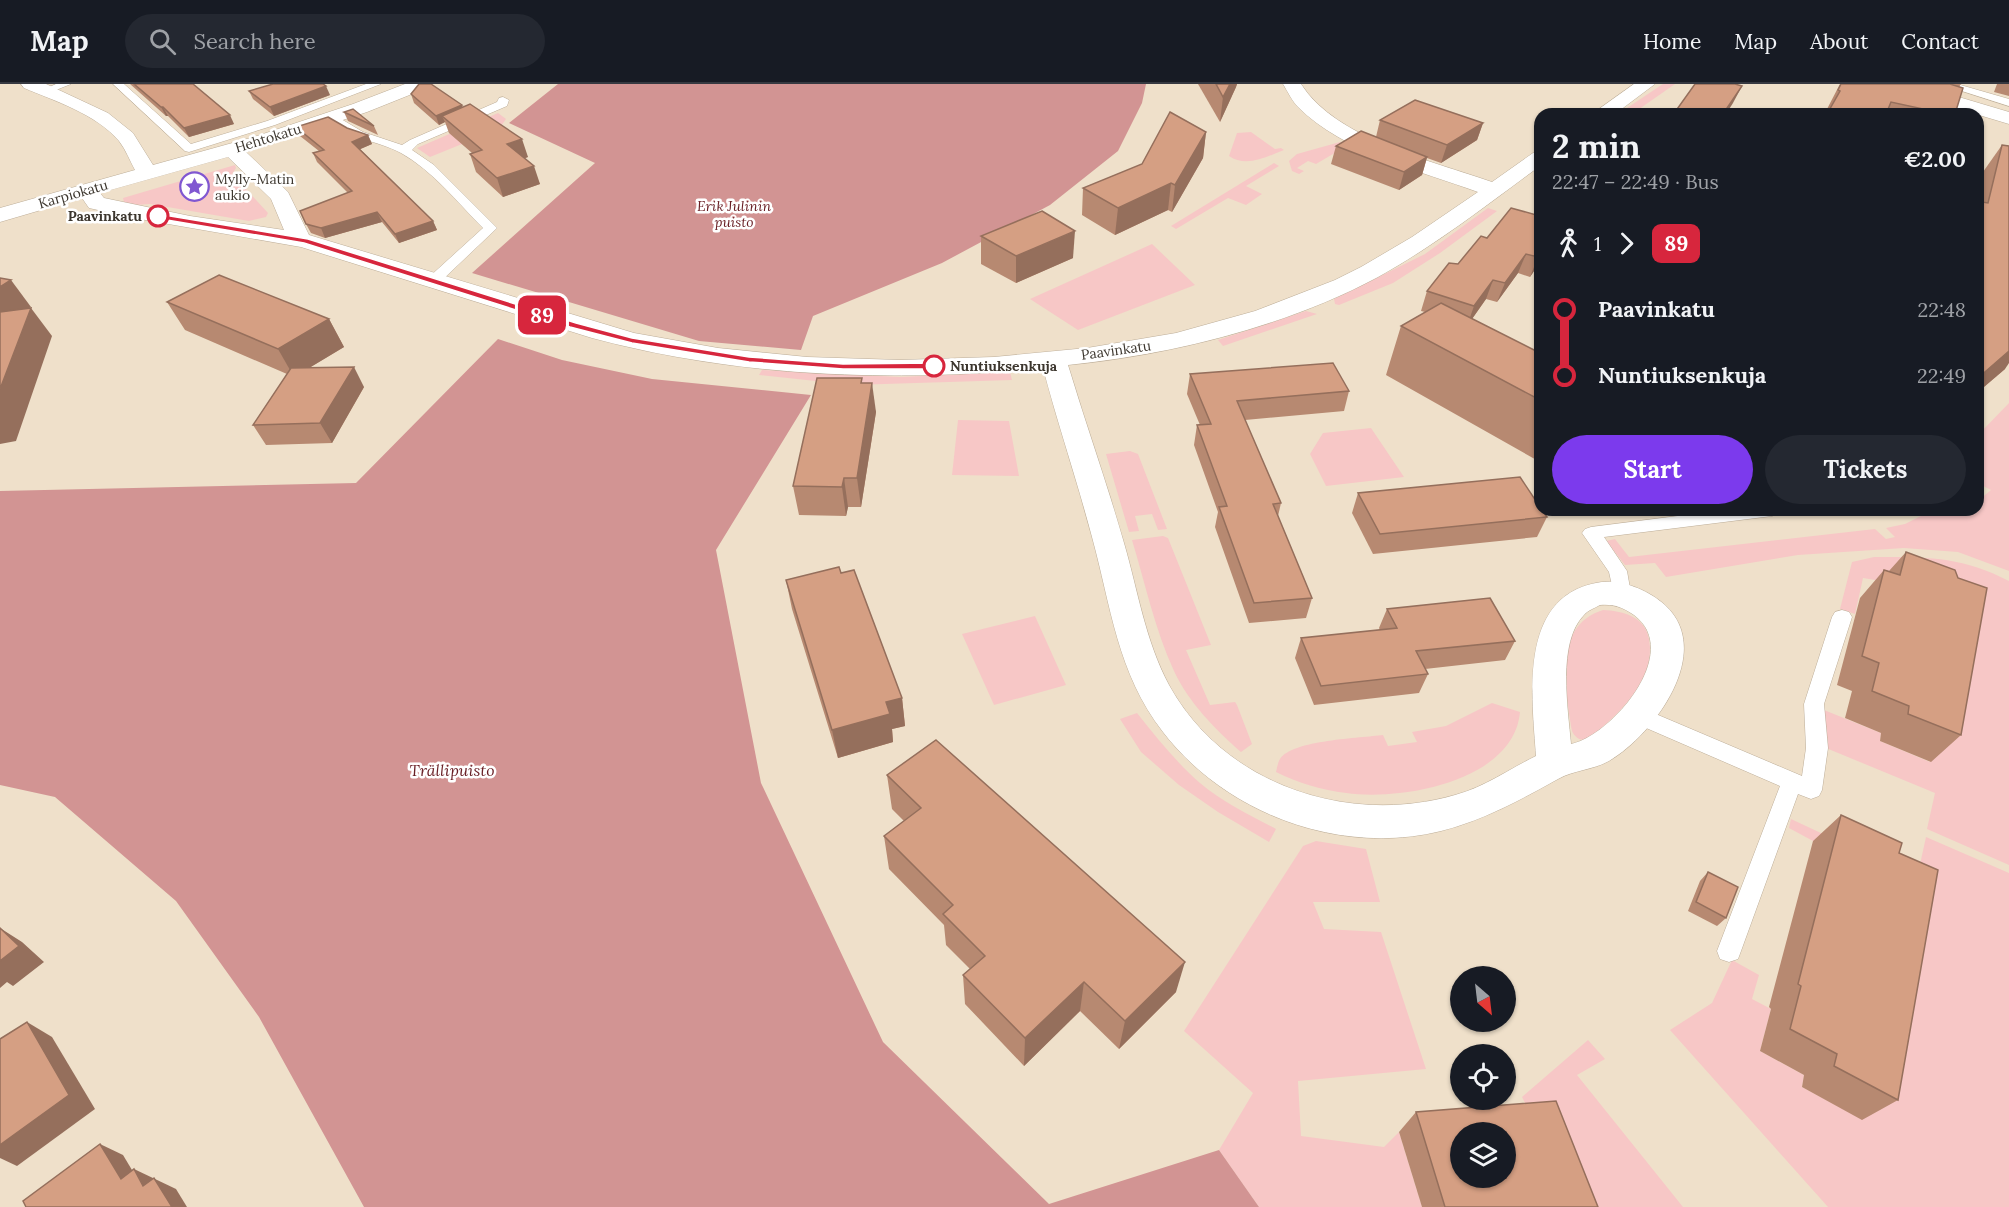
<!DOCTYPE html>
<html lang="en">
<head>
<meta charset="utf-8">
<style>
  :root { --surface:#171b24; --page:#242831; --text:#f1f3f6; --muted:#9ea1a6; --line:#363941; --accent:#7c3aed }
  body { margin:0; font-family:Lora,serif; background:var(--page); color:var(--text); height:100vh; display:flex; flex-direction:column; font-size:22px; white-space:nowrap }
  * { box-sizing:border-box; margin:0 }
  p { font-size:20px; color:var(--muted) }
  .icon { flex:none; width:33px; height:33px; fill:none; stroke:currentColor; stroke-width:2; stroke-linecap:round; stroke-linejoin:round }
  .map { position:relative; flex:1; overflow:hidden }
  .panel { position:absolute; left:1534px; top:24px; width:450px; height:408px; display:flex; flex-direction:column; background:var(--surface); border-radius:18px; box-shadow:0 2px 4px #0004 }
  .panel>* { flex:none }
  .badge { padding:0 12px; border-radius:9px; font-size:21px; line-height:39px }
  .needle { width:39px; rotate:152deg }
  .fabs { position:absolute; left:1450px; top:882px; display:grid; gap:12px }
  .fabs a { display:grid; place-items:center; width:66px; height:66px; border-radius:50%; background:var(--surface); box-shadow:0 2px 4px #0004; font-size:30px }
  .map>.badge { position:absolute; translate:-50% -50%; box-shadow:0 0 0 3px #fff }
  .legs { display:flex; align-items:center; gap:9px; height:66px; padding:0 18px; font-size:20px }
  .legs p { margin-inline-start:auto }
  .overview { display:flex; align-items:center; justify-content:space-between; height:102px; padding:0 18px }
  h1 { font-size:33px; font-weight:700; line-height:45px }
  .primary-button { display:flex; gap:12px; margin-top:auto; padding:12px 18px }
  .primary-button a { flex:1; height:69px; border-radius:36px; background:var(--accent); color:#fff; font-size:24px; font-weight:700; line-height:69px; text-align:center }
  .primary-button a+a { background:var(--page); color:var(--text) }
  ul { padding:0 18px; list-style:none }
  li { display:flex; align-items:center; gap:21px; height:66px; font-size:22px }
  li i { display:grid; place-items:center; width:9px; height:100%; margin:0 8px; background:currentColor }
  li i::after { content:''; width:15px; height:15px; margin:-8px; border:4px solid; border-radius:50%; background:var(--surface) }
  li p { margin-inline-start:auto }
  li:first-child i { background:linear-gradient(#0000 50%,currentColor 0) }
  li:last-child i { background:linear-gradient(currentColor 50%,#0000 0) }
  header { display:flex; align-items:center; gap:36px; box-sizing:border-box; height:84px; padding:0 30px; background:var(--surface); border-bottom:2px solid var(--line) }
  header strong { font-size:28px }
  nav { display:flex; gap:33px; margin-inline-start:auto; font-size:21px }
  .search { width:420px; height:54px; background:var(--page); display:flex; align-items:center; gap:15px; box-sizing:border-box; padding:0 21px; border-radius:33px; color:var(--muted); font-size:22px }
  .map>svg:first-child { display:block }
  .green { fill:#f7c7c6 }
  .forest { fill:#d29493 }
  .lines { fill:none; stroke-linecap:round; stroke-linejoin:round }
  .lane-casing { stroke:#bdae99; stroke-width:1 }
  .street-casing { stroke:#bdae99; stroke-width:1 }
  .lane { fill:#fff; fill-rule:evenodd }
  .street { fill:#fff; fill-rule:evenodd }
  .wall { fill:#b78971 }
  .shaded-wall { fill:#956f5c }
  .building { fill:#d59f83; stroke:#956f5c; stroke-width:1.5; fill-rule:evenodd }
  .line-1 { fill:#d7263d; stroke:#fff; stroke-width:1.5 }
  .stop-1-dot { fill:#fff; stroke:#d7263d; stroke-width:3 }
  .labels { text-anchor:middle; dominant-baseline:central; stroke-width:5; stroke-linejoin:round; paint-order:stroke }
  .far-street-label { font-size:14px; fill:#3c362e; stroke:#fff }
  .far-poi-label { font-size:14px; fill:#3c362e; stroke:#fff; text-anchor:start }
  .far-park-label { font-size:14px; font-style:italic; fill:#681e24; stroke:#fff }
  .far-stop-label { font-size:14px; font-weight:bold; fill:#3c362e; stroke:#fff; text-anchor:end }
  .park-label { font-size:16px; font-style:italic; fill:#681e24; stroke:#fff }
</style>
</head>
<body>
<header>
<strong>Map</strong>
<div class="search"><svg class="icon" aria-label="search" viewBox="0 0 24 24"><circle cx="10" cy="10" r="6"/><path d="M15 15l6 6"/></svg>Search here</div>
<nav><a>Home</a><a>Map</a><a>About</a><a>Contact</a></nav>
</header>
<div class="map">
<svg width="2009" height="1123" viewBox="0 0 2009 1123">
  <rect width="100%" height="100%" fill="#efe0ca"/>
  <g class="green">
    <path d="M1663,0H1675L1632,30H1618Z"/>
    <path d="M498,29L506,35L499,45L430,73L417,64Z"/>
    <path d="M1251,48L1275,65L1281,64L1284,66C1266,73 1246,84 1229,72L1237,49Z"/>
    <path d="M1340,58L1350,60L1316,80L1308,77L1297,84L1304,87L1299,90L1292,87L1289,77L1297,70Z"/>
    <path d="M1274,79L1279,82L1246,102L1262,110L1246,121L1228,114L1176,145L1171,142Z"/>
    <path d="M235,81L236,84L232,90L268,129L266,133L249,137L150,120L135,121L124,118L123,114Z"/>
    <path d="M1488,124L1497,127L1440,169L1393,199L1339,221L1335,220L1334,215L1425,170Z"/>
    <path d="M1152,160L1195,201L1078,246L1030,215Z"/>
    <path d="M1306,227L1317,230L1223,262L1218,256Z"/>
    <path d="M762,286L900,293L1010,288L1012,296L853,301L759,291Z"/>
    <path d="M2009,319V487L1958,468L1904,464L1798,471L1666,493L1655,479L1625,481L1606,457L1615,455L1629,473L1875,445L1886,455L1895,453L1886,444L1905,440L1933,426H1978L1979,416L1991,406L1979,400V350Z"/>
    <path d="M958,336L1009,337L1019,392L952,391Z"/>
    <path d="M1371,344L1404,393L1326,402L1310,370L1323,349Z"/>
    <path d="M1130,367L1138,370L1167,445L1158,446L1152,430L1135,432L1139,447L1129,448L1106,370Z"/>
    <path d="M1163,452L1168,454L1211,561L1186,566L1210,621L1235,618L1237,621L1252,660L1241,668C1215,645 1189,619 1174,587C1155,546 1145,499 1132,456Z"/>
    <path d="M1874,473C1926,473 1961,472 2009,497V781L1927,745L1935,709L1826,664L1824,626L1881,649L1880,657L1930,678L1881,497L1863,494L1855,530L1840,525L1852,478Z"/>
    <path d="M1603,526C1622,527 1645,532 1649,555C1657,597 1617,631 1588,656C1581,657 1575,654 1572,647C1566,607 1551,542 1603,526Z"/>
    <path d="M1035,532L1066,601L994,621L962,550Z"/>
    <path d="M1492,619L1520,628C1514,697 1402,717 1346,709C1322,706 1298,699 1276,688C1277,684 1278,678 1280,675C1292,656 1361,654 1383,651L1388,662L1417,658L1412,648L1446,642Z"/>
    <path d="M1137,629C1157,654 1176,678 1200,699C1222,718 1250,731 1276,745L1269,758L1218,728L1179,701L1141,668L1120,635Z"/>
    <path d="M1791,735L1917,794L1926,753L2009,789V1123H1828L1670,946L1712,919L1732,876L1759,891L1752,915L1771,925L1760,967L1804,991L1802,1003L1862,1035L1813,757L1789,744Z"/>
    <path d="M1316,757L1366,765L1380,818H1313L1324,845L1381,848L1426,985L1298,997L1301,1052L1384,1063L1399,1048L1422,1123H1259L1219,1066L1253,1009L1184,947L1303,762Z"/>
    <path d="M1588,956L1605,975L1577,991L1683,1123H1566L1534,1037L1522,1013Z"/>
  </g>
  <g class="forest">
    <path d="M558,0H1146L1142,19L1118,67L1050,121L942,179L813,232L801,266L699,257L472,189L595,79L509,39Z"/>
    <path d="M498,255L562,276L652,295L811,311L716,466L761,699L883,958L1049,1120L1219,1066L1259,1123H364L259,933L176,817L55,713L0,701V407L356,399Z"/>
  </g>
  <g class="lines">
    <defs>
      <g id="lane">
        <path d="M56,0H71L46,10L41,7Z"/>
        <path d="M113,0H124L191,60L267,37L366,0H381L275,41L189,68L185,67Z"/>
        <path d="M1940,0H1957L2009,15V22Z"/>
        <path d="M503,13L509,16L507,22L418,60L412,66L434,81L497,144L438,200H428L426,197L428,194L483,144C457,118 433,87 401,69C377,56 346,55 326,34L332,31L336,32L363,48L402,61L410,56L497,18L499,14Z"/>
        <path d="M1725,426H1781L1778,430L1772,432L1604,453L1627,487L1631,510L1629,515L1622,517L1615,515L1609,488L1582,449L1585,445L1591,443Z"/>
        <path d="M1842,526L1849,528L1852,533L1824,620L1828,664L1822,706L1819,712L1811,715L1798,710L1741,867L1738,875L1729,878L1720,875L1717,867L1780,702L1630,637L1627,631L1630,625L1637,623L1644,625L1802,692L1806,664L1804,620L1832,533L1835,528Z"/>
      </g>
      <g id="street">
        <path d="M21,0H46L108,29L133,49L153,81L254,53L353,20L405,0H430L427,4L367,28L246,68L288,108L309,151L634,249L718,264L807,273L900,276L994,273L1087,264L1176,249L1255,227L1335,196L1361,183L1412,153L1478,108C1420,87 1343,68 1298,23C1292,17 1288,8 1283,0H1301C1336,55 1432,77 1492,98L1533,69L1540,67V82C1488,120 1436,161 1378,193C1287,242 1171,271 1068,281C1086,341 1107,399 1124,459C1138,507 1145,556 1169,601C1224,701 1348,742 1455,711C1485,703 1509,685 1536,672C1532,613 1518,514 1596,499C1619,494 1647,505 1665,521C1715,567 1655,650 1609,677C1593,686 1574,686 1558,695C1520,716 1484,736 1441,747C1340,772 1226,730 1163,648C1117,589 1111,522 1092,453C1077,396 1058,341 1043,284C893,299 738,293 592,254L301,163L134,134L89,124L82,114L0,138V124L135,86C130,77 126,66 119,57C96,30 55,17 24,4ZM228,73L271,115L284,146L190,132L104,114L100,109ZM1600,521C1614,520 1622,523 1634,531C1684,568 1611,652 1571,660C1568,625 1557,558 1584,531C1588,526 1595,524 1600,521Z"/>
        <path d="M1634,0H1655L1615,30H1592Z"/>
        <path d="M1886,0H1915L2009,28V40L1889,4Z"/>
      </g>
    </defs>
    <use href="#lane" class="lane-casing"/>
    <use href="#street" class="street-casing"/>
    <use href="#lane" class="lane"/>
    <use href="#street" class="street"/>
  </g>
  <g class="wall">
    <path d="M130,0H193L234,40L189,53L168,32H166Z"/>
    <path d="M1198,0H1237L1236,3L1220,38Z"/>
    <path d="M1840,0H1961L1959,3L1955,30H1827L1829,28L1826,27Z"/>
    <path d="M1997,0H2009V12L1994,8Z"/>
    <path d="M249,7L330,11L274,32L253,15Z"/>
    <path d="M411,10L462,23L528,73L525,74L540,100L503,113L476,88L470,70L472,69L449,49L445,38L439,41L414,19Z"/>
    <path d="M344,28L374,42L378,51L348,37Z"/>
    <path d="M1380,36L1483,39L1477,56L1441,79L1427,74L1422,91L1399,106L1331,80L1336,62L1376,53Z"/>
    <path d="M296,43L347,44L368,51L372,60L360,65L433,137L437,146L399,159L382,138L325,154L311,149L306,140L348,109L317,78L313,69L319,67L300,52Z"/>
    <path d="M1206,48L1203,74L1172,128L1168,126L1115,151L1082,131L1083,104L1142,80Z"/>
    <path d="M2002,61L2005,285L1978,308V95Z"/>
    <path d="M1540,132V178L1530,193L1518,189L1497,218L1486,215L1472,235L1540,269V378L1386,291L1401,242L1425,228L1421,227L1427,207L1487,154Z"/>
    <path d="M981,152L1073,174L1016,199L981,180Z"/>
    <path d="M167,218L329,235L344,263L309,284L364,303L332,359L266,361L253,341L287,290L185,246Z"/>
    <path d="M1190,290L1349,307L1344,327L1245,336L1281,419L1278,432L1312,514L1306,534L1249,539L1215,443L1218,428L1194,361L1197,341H1200L1187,310Z"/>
    <path d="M862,299L876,328L861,423H848L846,432L799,431L793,402Z"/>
    <path d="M1358,409L1547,433L1537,453L1373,470L1352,429Z"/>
    <path d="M1906,468L1961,651L1931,678L1880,657L1881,649L1845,634L1852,607L1837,601L1860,514L1884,486L1889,487Z"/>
    <path d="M841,489L902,614L905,642L892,645L893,658L838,674L792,525L786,496Z"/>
    <path d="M1387,525L1515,557L1505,576L1425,585L1428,590L1419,609L1314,621L1295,574L1301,554L1380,546L1379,544Z"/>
    <path d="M887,691L1176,908L1119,965L1080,927L1024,982L965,920L963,891L970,885L946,861L944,841L889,785L884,752L904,737L892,725Z"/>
    <path d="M1841,731L1899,769L1898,1016L1862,1036L1802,1003L1804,991L1760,967L1771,925L1769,923L1813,757Z"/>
    <path d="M1708,788L1726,834L1717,842L1688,827L1700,797Z"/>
    <path d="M1416,1028L1598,1123H1422L1399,1048Z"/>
  </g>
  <g class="shaded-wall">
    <path d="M1230,0H1237L1236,3L1220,38L1223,13Z"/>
    <path d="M326,2L330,11L274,32L270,23Z"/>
    <path d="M1742,2L1733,19L1726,30H1723Z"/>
    <path d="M462,21L465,30L442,32L445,38L439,41L436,32Z"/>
    <path d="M161,23H163L168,32H166Z"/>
    <path d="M230,31L234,40L189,53L184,44Z"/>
    <path d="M1483,39L1477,56L1441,79L1447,61Z"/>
    <path d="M1206,48L1203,74L1172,128L1175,101Z"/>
    <path d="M368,51L372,60L356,67L352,58Z"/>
    <path d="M522,55L528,73L514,78L507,60Z"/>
    <path d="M1427,73L1422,91L1399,106L1404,88Z"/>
    <path d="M534,82L540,100L503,113L497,94Z"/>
    <path d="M1171,99L1168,126L1115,151L1118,124Z"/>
    <path d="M377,128L382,138L325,154L321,144Z"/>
    <path d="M433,137L437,146L399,159L395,150Z"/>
    <path d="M1075,147L1073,174L1016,199V172Z"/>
    <path d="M1526,170L1518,189L1497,218L1505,199Z"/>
    <path d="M1540,170V178L1530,193L1538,173Z"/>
    <path d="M11,196L31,223L0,244V203Z"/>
    <path d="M1493,196L1486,215L1467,242L1474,222Z"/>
    <path d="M31,224L52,252L16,357L0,360V305Z"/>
    <path d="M329,235L344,263L294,293L278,265Z"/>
    <path d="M2009,267V279L2005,285L1978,308V294Z"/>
    <path d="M354,283L364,303L332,359L320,339Z"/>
    <path d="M872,299L876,328L861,423L857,394Z"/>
    <path d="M844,394L848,423L846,432L842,403Z"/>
    <path d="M902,614L905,642L892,645L893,658L838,674L832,646L886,618Z"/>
    <path d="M0,844L22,858L44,878L13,902L7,898L0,904Z"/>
    <path d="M1185,878L1176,908L1119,965L1125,937Z"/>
    <path d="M1084,898L1080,927L1024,982L1025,954Z"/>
    <path d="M27,938L52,953L95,1025L17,1082L0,1074V1061Z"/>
    <path d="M100,1060L123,1071L144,1106L121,1095Z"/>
    <path d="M134,1085L176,1105L187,1123H172L143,1102Z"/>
  </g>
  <g class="building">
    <path d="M134,0H193L230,31L184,44L163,23H161Z"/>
    <path d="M273,0H323L326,2L270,23L249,7Z"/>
    <path d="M419,0H431L462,21L436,32L411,10Z"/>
    <path d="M1216,0H1230L1223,13Z"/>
    <path d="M1695,0H1735L1742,2L1723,30H1684L1675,28Z"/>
    <path d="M1841,0H1950L1963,4L1955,30H1946L1891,18L1886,30H1827L1840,7L1838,6Z"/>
    <path d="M1415,16L1483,39L1447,61L1380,36Z"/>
    <path d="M470,20L522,55L507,60L534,82L497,94L470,70L482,66L442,32Z"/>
    <path d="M353,25L374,42L344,28Z"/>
    <path d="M1170,28L1206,48L1175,101L1171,99L1118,124L1083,104L1142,80Z"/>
    <path d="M328,33L347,44L368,51L352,58L433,137L395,150L377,128L321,144L306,140L300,127L352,107L313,69L324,66L296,43Z"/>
    <path d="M1361,47L1427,73L1404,88L1336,62Z"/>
    <path d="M2002,61L2009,62V267L1978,294V134L1982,118L1988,119Z"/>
    <path d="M1511,124L1540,132V170L1538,173L1526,170L1505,199L1493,196L1474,222L1427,207L1449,179L1458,180L1481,152L1487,154Z"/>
    <path d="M1042,127L1075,147L1016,172L981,152Z"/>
    <path d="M219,191L329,235L278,265L167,218Z"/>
    <path d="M0,194L11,196L0,203Z"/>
    <path d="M1441,219L1540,269V316L1401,242Z"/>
    <path d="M31,224L0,305V228Z"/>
    <path d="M1333,279L1349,307L1237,317L1281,419L1273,420L1312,514L1254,519L1219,423L1227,422L1197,341L1211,340L1190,290Z"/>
    <path d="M354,283L320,339L253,341L291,284Z"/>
    <path d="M817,294H862L861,299H872L857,394H844L842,403L793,402Z"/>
    <path d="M1520,393L1540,423V426H1542L1547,433L1380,450L1358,409Z"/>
    <path d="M1906,468L1955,486L1958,494L1987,504L1961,651L1908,630L1909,622L1872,607L1879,579L1862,572L1884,486L1900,491Z"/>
    <path d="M839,483L841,489L854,486L902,614L886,618L890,630L832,646L786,496Z"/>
    <path d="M1490,514L1515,557L1416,567L1428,590L1321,602L1301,554L1397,544L1387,525Z"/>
    <path d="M936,656L1185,878L1125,937L1084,898L1025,954L963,891L985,872L943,830L953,821L884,752L921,724L887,691Z"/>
    <path d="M1841,731L1902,759L1899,769L1938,786L1898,1016L1834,982L1837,970L1790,945L1801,902L1798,900Z"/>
    <path d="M1708,788L1738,803L1726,834L1696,818Z"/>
    <path d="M0,844L19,862L0,877Z"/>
    <path d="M27,938L69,1011L0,1061V955Z"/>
    <path d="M1556,1017L1598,1123H1445L1416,1028ZM1461,1048H1506V1094H1461Z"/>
    <path d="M100,1060L121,1095L134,1085L143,1102L154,1094L172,1123H26L23,1117Z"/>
  </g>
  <path class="line-1" d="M158,130L308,155L576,239L632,254L749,273L843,280L934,279L939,282L934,285H843L749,278L632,259L570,243L304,159L155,134V130Z"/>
  <defs>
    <symbol id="sight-ring" viewBox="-11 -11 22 22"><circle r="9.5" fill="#fff" stroke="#8057d1" stroke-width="1.5"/><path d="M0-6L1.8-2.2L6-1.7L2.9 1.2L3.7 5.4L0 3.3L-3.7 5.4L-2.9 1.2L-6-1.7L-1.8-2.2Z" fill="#8057d1"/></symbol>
  </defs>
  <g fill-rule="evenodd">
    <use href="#sight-ring" x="178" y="86" width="33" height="33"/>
  </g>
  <g class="stop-1-dot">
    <circle cx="158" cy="132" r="10"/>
    <circle cx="934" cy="282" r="10"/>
  </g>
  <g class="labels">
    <g class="far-street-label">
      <text transform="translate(268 54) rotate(-17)">Hehtokatu</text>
      <text transform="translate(73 110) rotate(-16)">Karpiokatu</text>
      <text transform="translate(1116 266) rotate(-8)">Paavinkatu</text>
    </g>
    <g class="far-poi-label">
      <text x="215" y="95">Mylly-Matin<tspan x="215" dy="16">aukio</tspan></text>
    </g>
    <g class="far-park-label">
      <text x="734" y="122">Erik Julinin<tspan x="734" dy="16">puisto</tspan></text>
    </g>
    <g class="far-stop-label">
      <text x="142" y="132">Paavinkatu</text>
      <text x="950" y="282" text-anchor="start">Nuntiuksenkuja</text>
    </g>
    <g class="park-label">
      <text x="452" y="686">Trällipuisto</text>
    </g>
  </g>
</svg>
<div class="fabs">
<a><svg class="needle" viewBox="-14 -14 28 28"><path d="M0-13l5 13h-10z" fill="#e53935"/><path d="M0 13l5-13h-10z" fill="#9ea1a6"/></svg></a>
<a><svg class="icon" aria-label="locate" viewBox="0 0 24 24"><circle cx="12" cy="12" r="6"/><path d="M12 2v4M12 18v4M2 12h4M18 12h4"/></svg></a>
<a><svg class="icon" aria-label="layers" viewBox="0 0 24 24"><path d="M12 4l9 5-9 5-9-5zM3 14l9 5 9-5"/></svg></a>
</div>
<b class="badge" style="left:542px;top:231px;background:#d7263d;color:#fff">89</b>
<section class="panel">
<div class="overview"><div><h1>2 min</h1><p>22:47 – 22:49 · Bus</p></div><b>€2.00</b></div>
<div class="legs"><svg class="icon" aria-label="walk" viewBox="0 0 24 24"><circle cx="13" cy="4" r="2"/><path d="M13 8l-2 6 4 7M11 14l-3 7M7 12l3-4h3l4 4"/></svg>1<svg class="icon" aria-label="forward" viewBox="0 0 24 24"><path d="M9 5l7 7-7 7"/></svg><b class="badge" style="background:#d7263d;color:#fff">89</b></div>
<ul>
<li><i style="color:#d7263d"></i><b>Paavinkatu</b><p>22:48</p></li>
<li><i style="color:#d7263d"></i><b>Nuntiuksenkuja</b><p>22:49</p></li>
</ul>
<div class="primary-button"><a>Start</a><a>Tickets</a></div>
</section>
</div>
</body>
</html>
